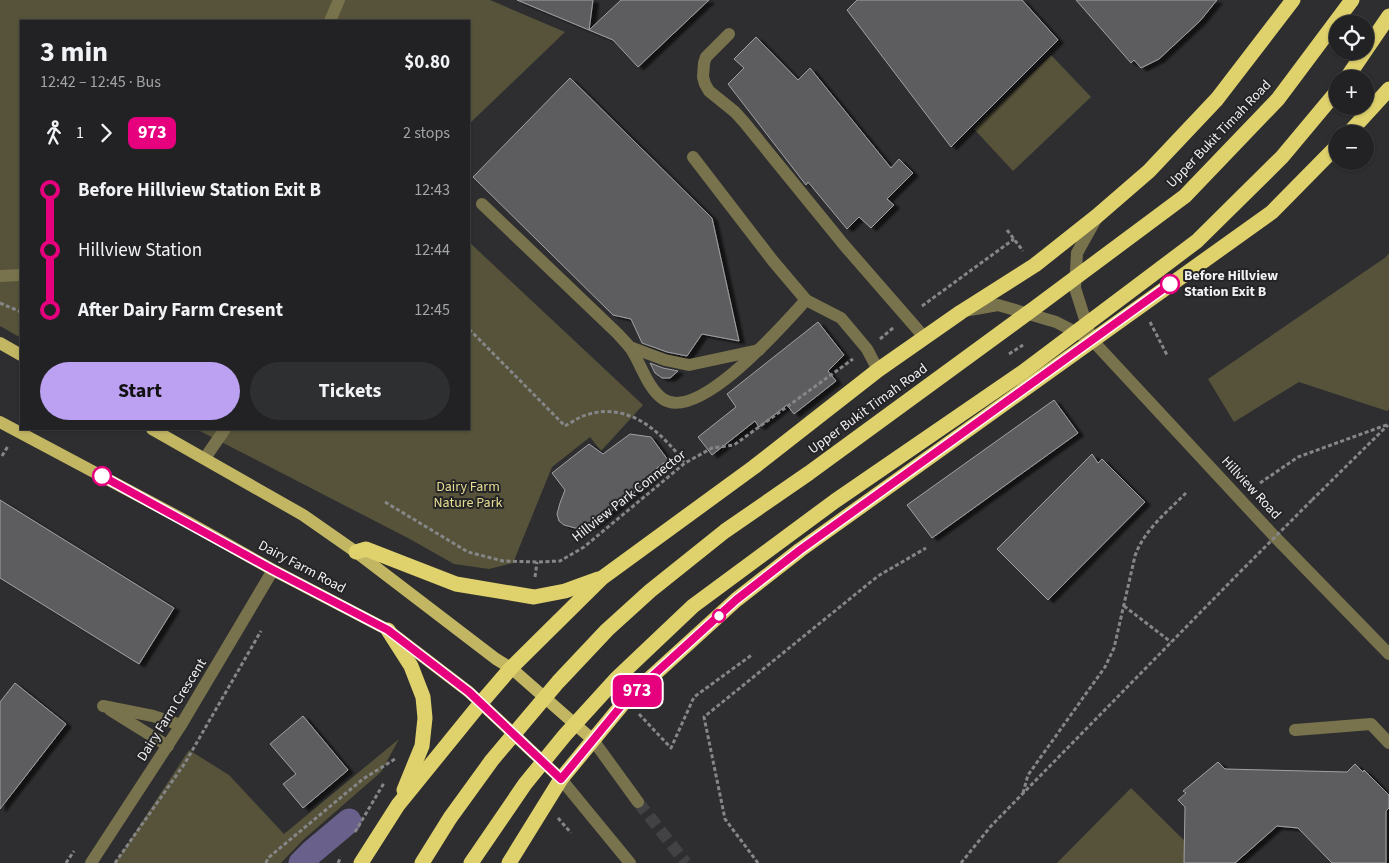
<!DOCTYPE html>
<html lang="en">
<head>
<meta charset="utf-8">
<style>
  :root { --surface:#222224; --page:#2e2f31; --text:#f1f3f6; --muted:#a2a4a6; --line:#3f3f41; --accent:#bca0f2 }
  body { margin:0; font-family:"Source Sans 3",sans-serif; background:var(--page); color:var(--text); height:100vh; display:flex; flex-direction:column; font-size:19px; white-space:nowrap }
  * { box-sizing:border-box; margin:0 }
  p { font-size:16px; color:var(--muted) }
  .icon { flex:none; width:28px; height:28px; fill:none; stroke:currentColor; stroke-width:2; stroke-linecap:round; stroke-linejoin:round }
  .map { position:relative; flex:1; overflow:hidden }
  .panel { position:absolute; left:20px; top:20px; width:450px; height:410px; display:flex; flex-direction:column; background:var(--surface); border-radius:0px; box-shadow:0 1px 4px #0004,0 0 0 1px var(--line) }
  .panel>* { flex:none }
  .badge { padding:0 10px; border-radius:8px; font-size:18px; line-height:32px }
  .buttons { position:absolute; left:1329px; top:15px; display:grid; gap:10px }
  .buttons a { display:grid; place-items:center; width:45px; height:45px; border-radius:50%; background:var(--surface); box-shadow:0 1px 4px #0004,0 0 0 1px var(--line); font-size:25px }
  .map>.badge { position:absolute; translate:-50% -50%; box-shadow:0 0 0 2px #fff }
  .legs { display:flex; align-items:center; gap:8px; height:55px; padding:0 20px; font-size:16px }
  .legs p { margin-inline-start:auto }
  .headline { display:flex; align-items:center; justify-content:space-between; height:85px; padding:0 20px }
  h1 { font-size:28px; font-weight:700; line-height:38px }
  .cta { display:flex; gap:10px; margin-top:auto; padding:10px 20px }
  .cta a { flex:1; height:58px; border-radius:30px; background:var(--accent); color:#111; font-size:20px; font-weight:700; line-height:58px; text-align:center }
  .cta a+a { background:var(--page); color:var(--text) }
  ul { padding:0 20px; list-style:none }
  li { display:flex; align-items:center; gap:18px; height:60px; font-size:19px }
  li i { display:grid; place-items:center; width:8px; height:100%; margin:0 6px; background:currentColor }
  li i::after { content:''; width:12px; height:12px; margin:-6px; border:4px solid; border-radius:50%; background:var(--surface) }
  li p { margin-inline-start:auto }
  li:first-child i { background:linear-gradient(#0000 50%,currentColor 0) }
  li:last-child i { background:linear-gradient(currentColor 50%,#0000 0) }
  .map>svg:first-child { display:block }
  .green { fill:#56533a }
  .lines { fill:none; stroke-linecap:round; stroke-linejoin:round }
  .canal { stroke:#69618b; stroke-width:25 }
  .building { fill:#5d5d60; stroke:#a1a0a3; filter:url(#shadow) }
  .minor-tunnel { stroke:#424244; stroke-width:12; stroke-dasharray:12 6; stroke-linecap:butt }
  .path { stroke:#868688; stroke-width:3; stroke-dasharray:4 2.5; stroke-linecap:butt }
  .minor { stroke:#78734c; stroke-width:12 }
  .major { stroke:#c2b663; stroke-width:12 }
  .highway { stroke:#dfd16b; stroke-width:15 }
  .path-bridge { stroke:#868688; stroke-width:3; stroke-dasharray:4 2.5; stroke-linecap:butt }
  .highway-bridge { stroke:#dfd16b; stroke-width:15 }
  .line-1-casing { stroke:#fff; stroke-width:11 }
  .line-1 { stroke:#e6007e; stroke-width:8 }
  .stop-1-dot { fill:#fff; stroke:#e6007e; stroke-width:2.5 }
  .labels { text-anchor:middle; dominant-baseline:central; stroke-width:4; stroke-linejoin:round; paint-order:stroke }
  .street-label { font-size:14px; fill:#f1f1f3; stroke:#242427 }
  .stop-label { font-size:14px; font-weight:bold; fill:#f1f1f3; stroke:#242427; text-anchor:start }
  .park-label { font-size:14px; fill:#e7dd93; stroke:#242427 }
</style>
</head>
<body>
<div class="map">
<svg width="1389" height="863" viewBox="0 0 1389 863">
  <defs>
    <filter id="shadow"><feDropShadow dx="5.5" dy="3" stdDeviation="1" flood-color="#0009"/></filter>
  </defs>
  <rect width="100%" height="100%" fill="#2e2e30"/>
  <g class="green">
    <path d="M0,0H490L565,32L469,124V21H21V338L0,326Z"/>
    <path d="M1051,55L1091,97L1013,171L974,129Z"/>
    <path d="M469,242L643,405L601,451L590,437L552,467L513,563L489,569L454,564L408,538L196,429H469Z"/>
    <path d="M1389,253V409L1387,411L1299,382L1234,422L1208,379L1386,257Z"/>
    <path d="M399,739L381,772L303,840L281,863H115L189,750L229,775L284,834Z"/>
    <path d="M1131,788L1207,863H1057Z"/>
  </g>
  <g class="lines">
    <path class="canal" d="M301,863L312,852L349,821"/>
  </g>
  <g class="building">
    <path d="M517,0H593L589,30L621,0H709L638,67L613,40Z"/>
    <path d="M857,0H1022L1058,40L951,147L847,10Z"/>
    <path d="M1076,0H1217L1200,21L1159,59L1141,68L1134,60L1131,63Z"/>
    <path d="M756,37L798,80L810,68L891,168L899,159L913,173L887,199L894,205L871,228L859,217L847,229L808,182L806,185L728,84L744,68L734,59Z"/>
    <path d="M570,78L712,218L739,341L702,334L687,356L667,352L642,343L631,319L613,315L473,177Z"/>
    <path d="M818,322L844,355L828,371L836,381L794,414L787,405L759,427L755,421L712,455L698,437L736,407L727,394Z"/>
    <path d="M650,363L663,368L678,371L670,378H662L655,373Z"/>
    <path d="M1054,400L1078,433L932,538L907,505Z"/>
    <path d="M630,434L651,437L668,460L657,468L656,474L651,479L594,525L579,529L564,525L559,521L557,514L560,503L565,490L552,473L589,444L603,454Z"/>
    <path d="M1092,454L1098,463L1102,459L1145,502L1048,600L997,549Z"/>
    <path d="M0,500L174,608L139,664L0,578Z"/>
    <path d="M15,683L66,724L0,809V702Z"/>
    <path d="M303,716L348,770L303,808L283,784L296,774L270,744Z"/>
    <path d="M1218,762L1225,769L1347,772L1355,764L1363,772L1364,770L1389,795V808L1386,811V863H1332L1298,828L1277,826L1235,863H1184L1185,807L1178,800L1186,793L1183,791Z"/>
  </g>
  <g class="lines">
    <path class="minor-tunnel" d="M638,802L686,863"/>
    <g class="path">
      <path d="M1007,230L1023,251"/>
      <path d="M0,303L21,312"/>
      <path d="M922,306L1014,239"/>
      <path d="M1150,322L1167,355"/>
      <path d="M469,329L565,426C572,422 579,417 586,415C629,401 661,432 685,463"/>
      <path d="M880,339L893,328"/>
      <path d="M1009,354L1023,345"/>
      <path d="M2,456L8,446"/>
      <path d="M1260,483L1298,457L1389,424"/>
      <path d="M1312,500L1388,425"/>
      <path d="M385,502L468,552L503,561L537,562L560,561L584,547L685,463L712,448L734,445L853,359"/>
      <path d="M535,577L537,562"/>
      <path d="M1124,606L1171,642"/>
      <path d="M639,714L671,748L694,697L753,654"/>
      <path d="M1023,793L1028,775L1105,667L1114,648L1135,556C1144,530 1167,512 1186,493"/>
      <path d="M558,818L571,833"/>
      <path d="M355,832L384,783"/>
      <path d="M66,863L74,851"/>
      <path d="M115,863L185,763L261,631"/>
      <path d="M266,863L268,858L363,779L395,759"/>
      <path d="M338,863L341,857"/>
      <path d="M758,863L725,819L704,717L878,576L926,548"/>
      <path d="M961,863L991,826L1240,572"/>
    </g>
    <g class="minor">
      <path d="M330,21L339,0"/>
      <path d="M729,34L706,57L704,63L703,77L705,84L709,91L735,112L744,122L844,245L925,338"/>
      <path d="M693,157L773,261L806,300L841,318L867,349L878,370"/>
      <path d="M482,204L618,334C622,339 627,343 631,349C641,364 648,389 663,399C699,423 784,324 806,300"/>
      <path d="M0,276L21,275"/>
      <path d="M964,311L998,305L1056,322L1093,341L1275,537L1389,654"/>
      <path d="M1089,332L1075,288L1077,253L1096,219"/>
      <path d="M630,347L665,360L689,365L759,350"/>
      <path d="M205,458L225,429"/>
      <path d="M103,706L153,716L181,725"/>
      <path d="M110,710L168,746"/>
      <path d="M1295,730L1371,724L1389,743"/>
      <path d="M593,740L638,802"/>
      <path d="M561,779L630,863"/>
      <path d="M91,863L181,725L273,570"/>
    </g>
    <g class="major">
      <path d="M0,343L21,355"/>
      <path d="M0,422L186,521L273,570L388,630L469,692L561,779"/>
      <path d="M152,429L303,515L356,552L496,659L511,668L593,740"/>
    </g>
    <g class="highway">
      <path d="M1346,79L1389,16"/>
      <path d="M1348,134L1389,89"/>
      <path d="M356,552L366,549L456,584L534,597L565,591L598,579"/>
      <path d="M388,630L411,666L423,697L425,718L422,746L404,790"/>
      <path d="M361,863L398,805L480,704L511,668L602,578L754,467L878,370L961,312L1035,265L1097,216L1149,171L1217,99L1293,0"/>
      <path d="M509,863L561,779L626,700L736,600L800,550L1272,212L1338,145"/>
    </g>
    <path class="path-bridge" d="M1240,572L1312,500"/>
    <g class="highway-bridge">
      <path d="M422,863L450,818L492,760L558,682L607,630L650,591L725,531L809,473L1036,307L1185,196L1278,99L1352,0"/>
      <path d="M471,863L525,784L565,735L616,679L693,606L835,501L1023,372L1197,241L1282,157L1338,90"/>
    </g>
  </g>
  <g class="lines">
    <defs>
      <path id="line-1" d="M102,476L273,570L388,630L469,692L561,779L626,700L736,600L800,550L1170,284"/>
    </defs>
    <use href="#line-1" class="line-1-casing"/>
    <use href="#line-1" class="line-1"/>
  </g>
  <g class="stop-1-dot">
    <circle cx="1170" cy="284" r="9"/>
    <circle cx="102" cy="476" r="9"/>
    <circle cx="719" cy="616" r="6"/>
  </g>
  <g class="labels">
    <g class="street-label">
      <text transform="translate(1219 134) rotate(-46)">Upper Bukit Timah Road</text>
      <text transform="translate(868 409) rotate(-36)">Upper Bukit Timah Road</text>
      <text transform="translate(1251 488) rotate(47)">Hillview Road</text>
      <text transform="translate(629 496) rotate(-38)">Hillview Park Connector</text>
      <text transform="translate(302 567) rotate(28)">Dairy Farm Road</text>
      <text transform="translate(172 710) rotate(-58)">Dairy Farm Crescent</text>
    </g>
    <g class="stop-label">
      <text x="1184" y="276">Before Hillview<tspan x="1184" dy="16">Station Exit B</tspan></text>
    </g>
    <g class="park-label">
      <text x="468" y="487">Dairy Farm<tspan x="468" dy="16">Nature Park</tspan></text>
    </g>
  </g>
</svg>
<div class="buttons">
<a><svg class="icon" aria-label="locate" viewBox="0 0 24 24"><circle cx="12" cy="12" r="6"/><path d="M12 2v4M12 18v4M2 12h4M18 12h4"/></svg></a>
<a>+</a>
<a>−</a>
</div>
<b class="badge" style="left:637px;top:691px;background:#e6007e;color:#fff">973</b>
<section class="panel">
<div class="headline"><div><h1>3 min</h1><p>12:42 – 12:45 · Bus</p></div><b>$0.80</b></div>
<div class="legs"><svg class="icon" aria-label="walk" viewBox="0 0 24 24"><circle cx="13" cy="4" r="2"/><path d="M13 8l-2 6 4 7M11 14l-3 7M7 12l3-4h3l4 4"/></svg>1<svg class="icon" aria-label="forward" viewBox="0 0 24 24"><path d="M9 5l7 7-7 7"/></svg><b class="badge" style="background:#e6007e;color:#fff">973</b><p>2 stops</p></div>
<ul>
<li><i style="color:#e6007e"></i><b>Before Hillview Station Exit B</b><p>12:43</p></li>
<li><i style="color:#e6007e"></i><span>Hillview Station</span><p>12:44</p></li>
<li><i style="color:#e6007e"></i><b>After Dairy Farm Cresent</b><p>12:45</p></li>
</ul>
<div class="cta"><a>Start</a><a>Tickets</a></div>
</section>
</div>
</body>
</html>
